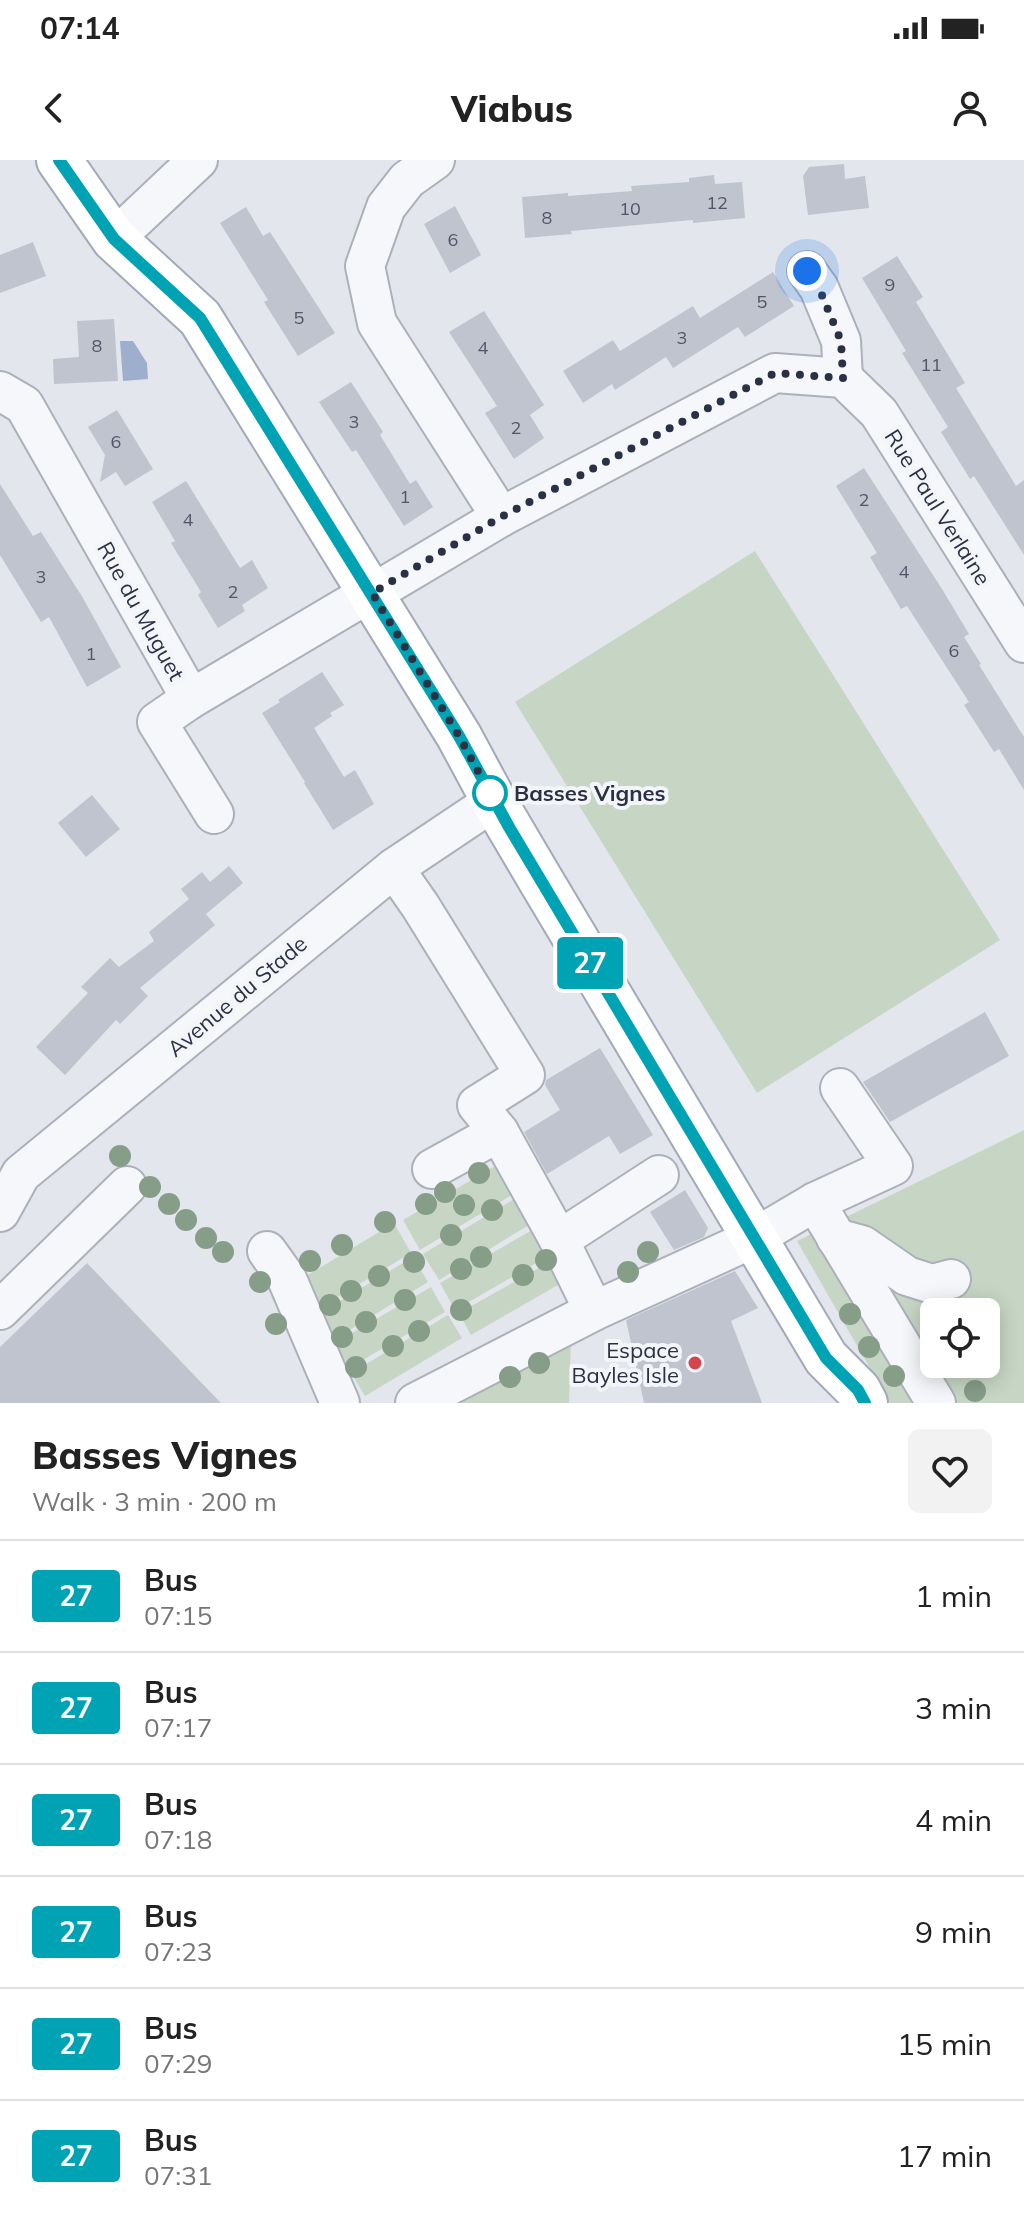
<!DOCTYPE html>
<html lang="en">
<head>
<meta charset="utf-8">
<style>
  :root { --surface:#fff; --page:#f2f2f2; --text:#222; --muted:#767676; --line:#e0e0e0 }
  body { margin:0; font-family:Mulish,sans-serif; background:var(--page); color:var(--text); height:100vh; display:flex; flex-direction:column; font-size:30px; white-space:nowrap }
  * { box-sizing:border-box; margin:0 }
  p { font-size:26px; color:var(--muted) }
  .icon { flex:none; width:44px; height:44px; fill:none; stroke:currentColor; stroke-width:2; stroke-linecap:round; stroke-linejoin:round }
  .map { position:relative; height:1243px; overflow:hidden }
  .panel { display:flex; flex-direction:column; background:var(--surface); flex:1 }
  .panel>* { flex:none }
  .badge { padding:0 16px; border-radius:6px; font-size:28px; line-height:52px }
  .controls { position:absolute; left:920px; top:1138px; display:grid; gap:16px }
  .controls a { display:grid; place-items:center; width:80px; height:80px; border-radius:12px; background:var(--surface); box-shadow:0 4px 20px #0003; font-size:40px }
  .you { position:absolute; width:40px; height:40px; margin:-20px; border:6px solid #fff; border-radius:50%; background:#1a73e8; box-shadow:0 0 0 12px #1a73e833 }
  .map>.badge { position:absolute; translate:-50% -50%; box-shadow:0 0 0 4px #fff }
  .round { display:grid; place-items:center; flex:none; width:84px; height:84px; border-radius:12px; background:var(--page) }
  .headline { display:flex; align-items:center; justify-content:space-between; height:136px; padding:0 32px }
  h1 { font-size:38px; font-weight:800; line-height:60px }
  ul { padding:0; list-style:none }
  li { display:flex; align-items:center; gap:24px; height:112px; padding:0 32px; border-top:2px solid var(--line) }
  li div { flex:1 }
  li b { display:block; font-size:30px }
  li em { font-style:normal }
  li .badge { min-width:88px; font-weight:700; text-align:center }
  .status { display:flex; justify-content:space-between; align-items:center; height:56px; padding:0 40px; background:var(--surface); direction:ltr }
  .status svg { height:22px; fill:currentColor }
  header { display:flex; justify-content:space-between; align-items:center; height:104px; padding:0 32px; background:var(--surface); font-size:36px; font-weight:800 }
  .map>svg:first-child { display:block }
  .green { fill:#c7d6c4; fill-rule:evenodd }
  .water { fill:#9dafcd }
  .building { fill:#c0c4cf }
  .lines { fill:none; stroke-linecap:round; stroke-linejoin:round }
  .minor-casing { stroke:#acb0ba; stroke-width:42 }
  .major-casing { stroke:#a2a9b8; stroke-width:48 }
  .minor { stroke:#f6f7fa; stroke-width:38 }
  .major { stroke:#fff; stroke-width:44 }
  .tree { fill:#869d88 }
  .line-casing { stroke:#fff; stroke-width:18 }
  .line { stroke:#00a3b4; stroke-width:12 }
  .walk { stroke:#2a3145; stroke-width:8; stroke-dasharray:0 14.4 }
  .stop-dot { fill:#fff; stroke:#00a3b4; stroke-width:4 }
  .poi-dot { fill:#d4454c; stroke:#f3f5f9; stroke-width:3 }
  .labels { text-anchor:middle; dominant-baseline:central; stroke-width:8; stroke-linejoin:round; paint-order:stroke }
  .number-label { font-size:18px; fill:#505668 }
  .street-label { font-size:22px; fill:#2a3145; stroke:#f3f5f9 }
  .stop-label { font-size:22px; font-weight:bold; fill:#2a3145; stroke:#f3f5f9; text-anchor:start }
  .poi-label { font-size:22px; fill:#2a3145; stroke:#f3f5f9; text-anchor:end }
</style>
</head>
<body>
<div class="status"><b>07:14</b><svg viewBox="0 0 49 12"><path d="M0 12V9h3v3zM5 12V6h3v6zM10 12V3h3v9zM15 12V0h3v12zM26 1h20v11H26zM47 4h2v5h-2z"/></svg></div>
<header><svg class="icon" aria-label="back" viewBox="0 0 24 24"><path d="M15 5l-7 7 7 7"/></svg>Viabus<svg class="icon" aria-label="person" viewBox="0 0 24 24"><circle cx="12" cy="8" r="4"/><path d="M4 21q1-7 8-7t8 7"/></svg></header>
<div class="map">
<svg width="1024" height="1243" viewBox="0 0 1024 1243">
  <rect width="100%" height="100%" fill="#e3e6ec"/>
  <g class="green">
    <path d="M755,391L1000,780L757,933L515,542Z"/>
    <path d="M1024,970V1243H890L797,1081ZM934,1152H986V1204H934Z"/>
    <path d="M495,1006L512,1035L420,1090L403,1060Z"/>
    <path d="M514,1039L529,1065L439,1120L423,1094Z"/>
    <path d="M394,1063L411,1093L316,1150L298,1121Z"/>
    <path d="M532,1070L547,1097L455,1150L440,1123Z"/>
    <path d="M413,1097L428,1122L333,1180L318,1154Z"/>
    <path d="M551,1101L563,1122L471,1175L459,1153Z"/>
    <path d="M431,1127L445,1152L349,1208L335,1183Z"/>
    <path d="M448,1155L462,1178L365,1236L351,1213Z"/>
    <path d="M571,1177L569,1243H432Z"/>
  </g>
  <path class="water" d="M120,181H133L147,203L148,219L123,221Z"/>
  <g class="building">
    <path d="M844,4L845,19L865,16L869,48L808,55L803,16L809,7Z"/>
    <path d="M714,15L715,24L742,22L745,58L693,63V60L571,71L572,74L525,78L522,37L568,33V36L632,31L631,26L689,22V18Z"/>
    <path d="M455,46L481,95L450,113L424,64Z"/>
    <path d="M246,47L263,76L270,72L335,173L298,196L264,142L268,140L220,63Z"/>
    <path d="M33,82L46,116L0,133V95Z"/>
    <path d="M897,96L923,137L916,142L965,223L956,228L1016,326L1024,320V395L974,316L970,319L941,272L948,267L902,193L906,191L862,118Z"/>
    <path d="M773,112L794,146L745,177L738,167L673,208L666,197L615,230L612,224L583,243L563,211L613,180L620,191L693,146L700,158Z"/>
    <path d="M484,151L544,245L530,255L544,278L514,299L485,253L497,246L449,172Z"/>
    <path d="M114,159L118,221L54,224L53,199L79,197L77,161Z"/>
    <path d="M351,222L383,272L380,275L410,324L416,320L433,347L404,366L356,290L352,292L319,242Z"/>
    <path d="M117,250L153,309L125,326L116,312L100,322L105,295L88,267Z"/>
    <path d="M864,308L942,429L969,474L964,477L981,504L979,505L1024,577V630L999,589L994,592L964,545L969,542L907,446L901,449L870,397L877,393L836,326Z"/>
    <path d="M186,321L240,408L252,400L268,428L242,445L245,451L218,468L198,435L201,432L171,383L175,381L152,342Z"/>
    <path d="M0,324L33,376L41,372L83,438L121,507L87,527L49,457L41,462L0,395Z"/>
    <path d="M322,512L344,545L330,553L332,556L314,568L344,617L355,610L374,644L333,670L304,623L305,622L262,553L280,542L278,540Z"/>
    <path d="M92,635L120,669L86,697L58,663Z"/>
    <path d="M229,706L243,723L206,754L215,765L140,828L148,836L120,864L116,860L65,915L36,887L88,833L81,827L110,798L119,807L154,781L149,772L189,739L181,729L202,712L210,722Z"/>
    <path d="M985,852L1009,896L890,962L863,922Z"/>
    <path d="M600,888L653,975L620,994L609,976L547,1014L524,972L560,950L545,925L546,920Z"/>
    <path d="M685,1030L708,1068L704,1077L674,1090L650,1052Z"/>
    <path d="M87,1103L192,1213L221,1243H0V1187Z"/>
    <path d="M735,1111L758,1148L731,1161L762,1243H644L626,1160Z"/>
  </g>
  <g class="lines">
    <defs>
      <g id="minor">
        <path d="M435,0L407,20L386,47L365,106L377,163L501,357"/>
        <path d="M114,79L198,0"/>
        <path d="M807,111L819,128L841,181L843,218"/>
        <path d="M0,231L24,245L182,523L189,540L361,438L385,426L501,357L775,213L843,218L879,253L1024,483"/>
        <path d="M189,540L157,562L214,654"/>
        <path d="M394,708L421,747L525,915L477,945L499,972"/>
        <path d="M432,1009L499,972L559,1080L594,1151"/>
        <path d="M815,1042L936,1243"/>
        <path d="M0,1052L21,1014L394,708L494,641"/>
        <path d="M836,1078L862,1085L907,1116L932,1124L951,1119"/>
        <path d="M559,1080L659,1015"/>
        <path d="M267,1091L287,1119L340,1243"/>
        <path d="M0,1150L127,1026"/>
        <path d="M415,1243L594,1151L754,1078L815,1042L893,1006L840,928"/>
      </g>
      <path id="major" d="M59,0L114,79L200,158L459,576L494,641L540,719L826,1198L858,1230L865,1243"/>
    </defs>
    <use href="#minor" class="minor-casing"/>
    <use href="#major" class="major-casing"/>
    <use href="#minor" class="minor"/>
    <use href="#major" class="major"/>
  </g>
  <g class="tree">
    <circle cx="120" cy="996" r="11"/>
    <circle cx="479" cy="1013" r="11"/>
    <circle cx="150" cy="1027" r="11"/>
    <circle cx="445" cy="1032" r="11"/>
    <circle cx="169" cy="1044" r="11"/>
    <circle cx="426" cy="1044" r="11"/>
    <circle cx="464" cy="1045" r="11"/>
    <circle cx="492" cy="1050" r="11"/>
    <circle cx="186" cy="1060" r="11"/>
    <circle cx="385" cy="1062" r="11"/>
    <circle cx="451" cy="1075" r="11"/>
    <circle cx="206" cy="1078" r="11"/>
    <circle cx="342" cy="1085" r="11"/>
    <circle cx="223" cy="1092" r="11"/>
    <circle cx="648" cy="1092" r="11"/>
    <circle cx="481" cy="1097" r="11"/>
    <circle cx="546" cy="1100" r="11"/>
    <circle cx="310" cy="1101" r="11"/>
    <circle cx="414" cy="1102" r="11"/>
    <circle cx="461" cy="1109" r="11"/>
    <circle cx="628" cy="1112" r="11"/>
    <circle cx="523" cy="1115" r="11"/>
    <circle cx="379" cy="1116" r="11"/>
    <circle cx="260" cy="1122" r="11"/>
    <circle cx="351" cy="1131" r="11"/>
    <circle cx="405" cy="1140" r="11"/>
    <circle cx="330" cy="1145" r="11"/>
    <circle cx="461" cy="1150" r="11"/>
    <circle cx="850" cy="1154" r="11"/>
    <circle cx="366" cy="1162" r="11"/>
    <circle cx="276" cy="1164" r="11"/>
    <circle cx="419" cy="1171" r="11"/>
    <circle cx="342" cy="1177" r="11"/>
    <circle cx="393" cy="1186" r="11"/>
    <circle cx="869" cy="1187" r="11"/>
    <circle cx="539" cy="1203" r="11"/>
    <circle cx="356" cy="1207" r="11"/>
    <circle cx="894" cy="1216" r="11"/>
    <circle cx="510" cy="1217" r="11"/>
    <circle cx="975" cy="1231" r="11"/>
  </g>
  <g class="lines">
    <defs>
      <path id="line" d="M59,0L114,79L200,158L459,576L509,667L826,1198L858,1230L865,1243"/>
    </defs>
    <use href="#line" class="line-casing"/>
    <use href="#line" class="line"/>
    <path class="walk" d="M490,633L494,641L459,576L372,433L501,357L775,213L843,218L841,181L819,128L807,111"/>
  </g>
  <circle class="stop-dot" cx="490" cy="633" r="16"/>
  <circle class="poi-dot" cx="695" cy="1203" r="8"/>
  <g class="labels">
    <g class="number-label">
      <text x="717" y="42">12</text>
      <text x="630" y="48">10</text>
      <text x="547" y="57">8</text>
      <text x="453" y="79">6</text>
      <text x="890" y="124">9</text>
      <text x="762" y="141">5</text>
      <text x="299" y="157">5</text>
      <text x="682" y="177">3</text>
      <text x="97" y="185">8</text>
      <text x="483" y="187">4</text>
      <text x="931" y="204">11</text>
      <text x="354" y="261">3</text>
      <text x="516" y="267">2</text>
      <text x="116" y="281">6</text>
      <text x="405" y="336">1</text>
      <text x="864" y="339">2</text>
      <text x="188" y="359">4</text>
      <text x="904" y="411">4</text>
      <text x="41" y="416">3</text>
      <text x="233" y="431">2</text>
      <text x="954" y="490">6</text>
      <text x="91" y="493">1</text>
    </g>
    <g class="street-label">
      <text transform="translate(938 347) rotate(58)">Rue Paul Verlaine</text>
      <text transform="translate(141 451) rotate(61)">Rue du Muguet</text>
      <text transform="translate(237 836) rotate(-40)">Avenue du Stade</text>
    </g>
    <g class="stop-label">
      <text x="514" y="633">Basses Vignes</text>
    </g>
    <g class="poi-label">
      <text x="679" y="1190">Espace<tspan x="679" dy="25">Bayles Isle</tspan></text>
    </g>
  </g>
</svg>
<div class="controls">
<a><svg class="icon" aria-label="locate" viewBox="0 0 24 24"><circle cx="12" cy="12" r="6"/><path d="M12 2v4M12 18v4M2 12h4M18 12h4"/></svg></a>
</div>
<div class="you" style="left:807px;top:111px"></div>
<b class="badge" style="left:590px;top:803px;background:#00a3b4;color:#fff">27</b>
</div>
<section class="panel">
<div class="headline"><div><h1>Basses Vignes</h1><p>Walk · 3 min · 200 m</p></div><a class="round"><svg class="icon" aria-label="heart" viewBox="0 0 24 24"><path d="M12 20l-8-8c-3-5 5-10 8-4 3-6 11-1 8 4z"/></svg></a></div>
<ul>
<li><span class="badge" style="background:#00a3b4;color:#fff">27</span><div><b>Bus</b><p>07:15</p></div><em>1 min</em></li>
<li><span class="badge" style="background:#00a3b4;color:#fff">27</span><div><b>Bus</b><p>07:17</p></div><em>3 min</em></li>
<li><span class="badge" style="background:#00a3b4;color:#fff">27</span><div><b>Bus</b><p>07:18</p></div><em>4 min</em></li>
<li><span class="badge" style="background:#00a3b4;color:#fff">27</span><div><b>Bus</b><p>07:23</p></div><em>9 min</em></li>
<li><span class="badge" style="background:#00a3b4;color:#fff">27</span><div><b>Bus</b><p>07:29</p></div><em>15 min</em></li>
<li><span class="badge" style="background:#00a3b4;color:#fff">27</span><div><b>Bus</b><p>07:31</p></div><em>17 min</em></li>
</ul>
</section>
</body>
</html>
